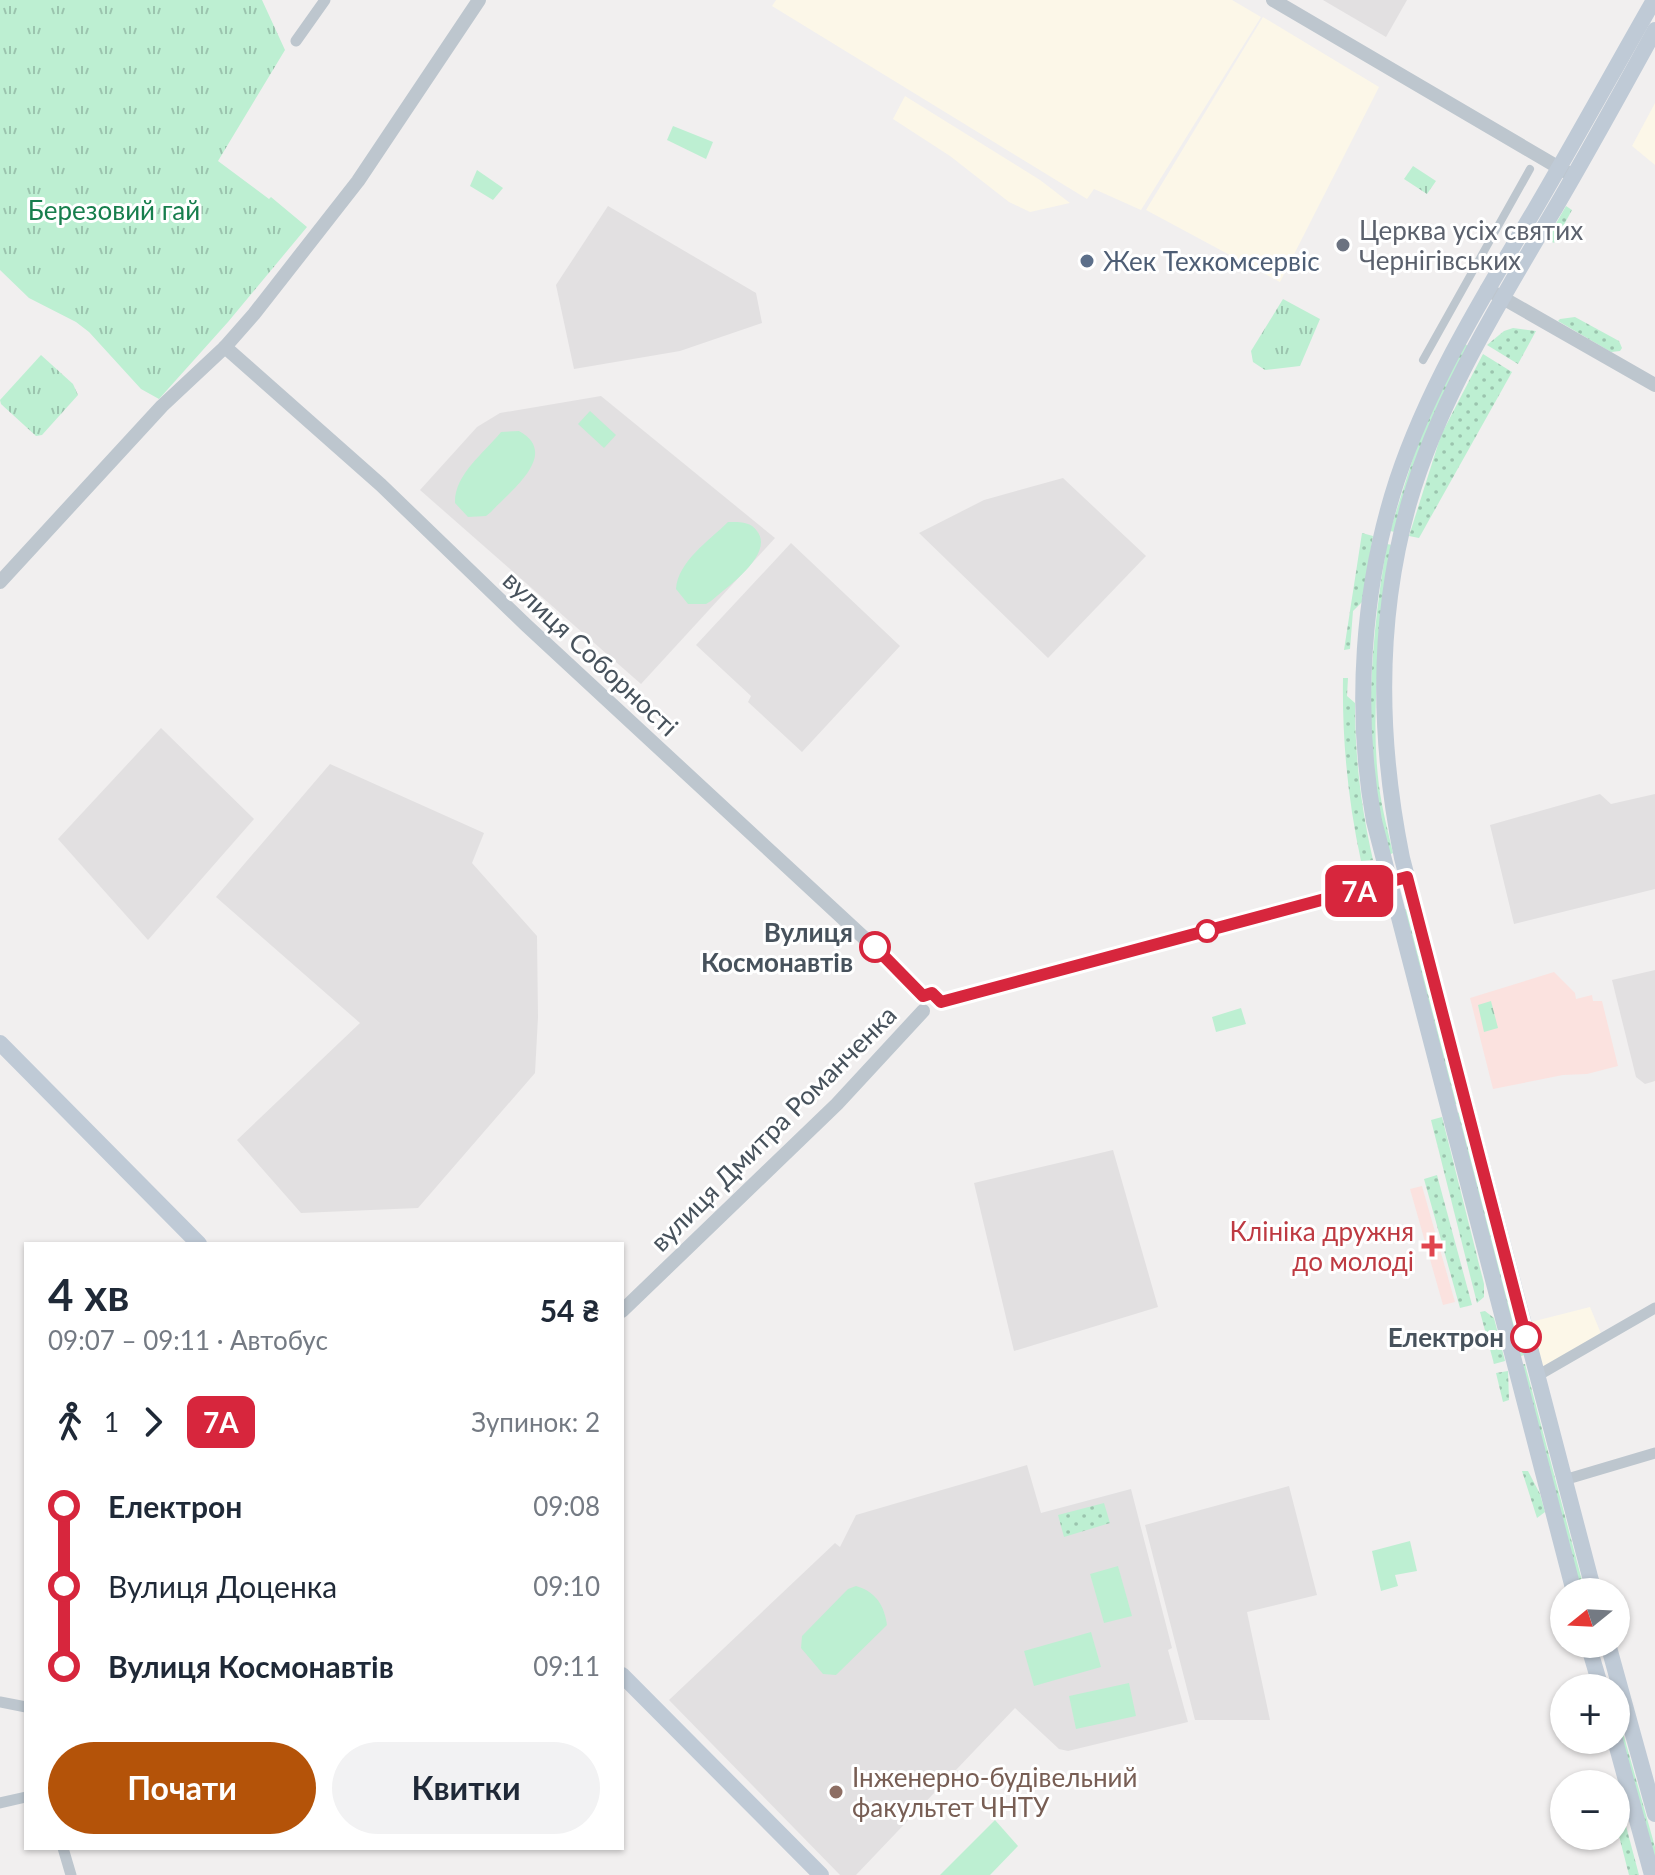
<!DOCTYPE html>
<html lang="uk">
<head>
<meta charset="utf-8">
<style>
  :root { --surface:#fff; --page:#f2f2f3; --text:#1f2937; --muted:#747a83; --accent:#b45309 }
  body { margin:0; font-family:Lato,sans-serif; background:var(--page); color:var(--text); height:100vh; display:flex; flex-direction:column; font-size:30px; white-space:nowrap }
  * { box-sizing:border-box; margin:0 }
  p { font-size:26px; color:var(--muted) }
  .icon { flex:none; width:44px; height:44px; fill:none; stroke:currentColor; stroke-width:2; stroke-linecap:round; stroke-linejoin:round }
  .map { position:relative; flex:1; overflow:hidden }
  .side { position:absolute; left:24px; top:1242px; width:600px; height:608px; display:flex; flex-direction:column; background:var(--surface); border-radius:0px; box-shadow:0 2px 6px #0004 }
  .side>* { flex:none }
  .badge { padding:0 16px; border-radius:12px; font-size:28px; line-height:52px }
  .needle { width:52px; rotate:252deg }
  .buttons { position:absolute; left:1550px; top:1578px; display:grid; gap:16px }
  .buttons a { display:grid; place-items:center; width:80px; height:80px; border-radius:50%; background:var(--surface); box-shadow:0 2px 6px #0004; font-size:40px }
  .map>.badge { position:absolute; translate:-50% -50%; box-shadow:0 0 0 4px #fff }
  .legs { display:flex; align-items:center; gap:12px; height:88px; padding:0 24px; font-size:26px }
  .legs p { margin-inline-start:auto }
  .overview { display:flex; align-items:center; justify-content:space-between; height:136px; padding:0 24px }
  h1 { font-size:44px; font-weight:700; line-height:60px }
  .cta { display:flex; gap:16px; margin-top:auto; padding:16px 24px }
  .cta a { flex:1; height:92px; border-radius:48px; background:var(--accent); color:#fff; font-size:32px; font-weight:700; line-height:92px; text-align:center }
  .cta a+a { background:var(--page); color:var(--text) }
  ul { padding:0 24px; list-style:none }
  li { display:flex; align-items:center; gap:28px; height:80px; font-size:30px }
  li i { display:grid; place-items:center; width:12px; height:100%; margin:0 10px; background:currentColor }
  li i::after { content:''; width:20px; height:20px; margin:-10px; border:6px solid; border-radius:50%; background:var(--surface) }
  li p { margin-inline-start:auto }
  li:first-child i { background:linear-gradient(#0000 50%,currentColor 0) }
  li:last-child i { background:linear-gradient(currentColor 50%,#0000 0) }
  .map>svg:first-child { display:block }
  .commercial { fill:#fcf7e8 }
  .education { fill:#e2e0e1 }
  .medical { fill:#fbe2df }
  .grass { fill:url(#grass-dots) }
  .park { fill:url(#park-tufts) }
  .pitch { fill:#bdefd2 }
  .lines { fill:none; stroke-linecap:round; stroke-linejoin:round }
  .pedestrian { stroke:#bdc6ce; stroke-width:8 }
  .minor { stroke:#bdc6ce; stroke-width:11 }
  .tertiary { stroke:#bdc6ce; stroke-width:14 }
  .secondary { stroke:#bfcad6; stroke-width:16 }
  .line-1-casing { stroke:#fff; stroke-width:18 }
  .line-1 { stroke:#d7263d; stroke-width:12 }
  .worship-dot { fill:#6b7280; stroke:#fff; stroke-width:3 }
  .service-dot { fill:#5c6f8a; stroke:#fff; stroke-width:3 }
  .stop-1-dot { fill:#fff; stroke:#d7263d; stroke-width:4 }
  .health-dot { fill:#e0444e; stroke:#fff; stroke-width:3 }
  .education-dot { fill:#8d6e63; stroke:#fff; stroke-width:3 }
  .labels { text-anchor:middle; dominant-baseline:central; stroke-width:6; stroke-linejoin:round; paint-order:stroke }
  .park-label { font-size:26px; fill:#177e4d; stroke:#fff }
  .worship-label { font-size:26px; fill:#5b616d; stroke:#fff; text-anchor:start }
  .service-label { font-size:26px; fill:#4e5e75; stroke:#fff; text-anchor:start }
  .street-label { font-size:26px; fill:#47525c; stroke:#fff }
  .stop-label { font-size:26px; font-weight:bold; fill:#47525c; stroke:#fff; text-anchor:end }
  .health-label { font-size:26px; fill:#be3a42; stroke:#fff; text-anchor:end }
  .education-label { font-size:26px; fill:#785e54; stroke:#fff; text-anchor:start }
</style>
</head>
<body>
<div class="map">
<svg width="1655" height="1875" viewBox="0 0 1655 1875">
  <defs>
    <pattern id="grass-dots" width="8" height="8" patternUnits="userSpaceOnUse" patternTransform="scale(2)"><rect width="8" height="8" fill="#bdefd2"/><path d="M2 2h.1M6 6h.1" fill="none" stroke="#9bc4ae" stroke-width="1.8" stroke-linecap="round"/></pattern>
    <pattern id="park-tufts" width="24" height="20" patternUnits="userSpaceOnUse" patternTransform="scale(2)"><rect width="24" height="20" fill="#bdefd2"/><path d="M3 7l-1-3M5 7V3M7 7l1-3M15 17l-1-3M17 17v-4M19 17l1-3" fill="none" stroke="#9bc4ae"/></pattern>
  </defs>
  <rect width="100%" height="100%" fill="#f1efef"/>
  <g class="commercial">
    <path d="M776,0H1232L1261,17L1141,210L1094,189L1087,199L772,6Z"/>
    <path d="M1263,17L1379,87L1280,282L1146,210Z"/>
    <path d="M905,96L1040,180L1070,203L1030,212L1009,202L950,156L893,119Z"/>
    <path d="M1655,103V165L1632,146Z"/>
    <path d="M1590,1307L1602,1336L1544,1373L1531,1322Z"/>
  </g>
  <g class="education">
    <path d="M1323,0H1407L1386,37Z"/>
    <path d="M608,206L756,293L762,323L680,351L574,369L556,285Z"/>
    <path d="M601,396L775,538L641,684L420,490L477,427L500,413Z"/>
    <path d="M1063,478L1146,556L1048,658L919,533L984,500Z"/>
    <path d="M791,543L900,646L802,752L748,702L751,696L696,645Z"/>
    <path d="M161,728L254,819L148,940L58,839Z"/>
    <path d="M330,764L484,833L472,863L537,936L538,1017L535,1073L418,1208L301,1213L237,1140L360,1023L216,897Z"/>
    <path d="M1600,794L1611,804L1655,794V889L1514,924L1490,825Z"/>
    <path d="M1655,970V1081L1645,1084L1636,1077L1612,980Z"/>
    <path d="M1113,1150L1158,1307L1014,1351L974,1183Z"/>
    <path d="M1027,1465L1041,1513L1131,1489L1172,1648L1168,1650L1188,1722L1068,1751L1059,1749L1015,1708L856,1875H840L669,1700L835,1543L840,1547L856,1515Z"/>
    <path d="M1289,1486L1317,1595L1247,1612L1270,1720H1195L1145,1525Z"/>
  </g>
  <g class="medical">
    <path d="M1554,972L1575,993L1576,999L1592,995L1593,1001H1602L1618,1066L1587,1074L1563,1075L1493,1089L1470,998Z"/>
    <path d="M1422,1186L1455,1302L1443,1305L1410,1189Z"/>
  </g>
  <g class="grass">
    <path d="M1566,206L1572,210L1554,243L1547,239Z"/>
    <path d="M1575,317L1619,341L1622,348L1620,351L1611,352L1558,321L1560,319Z"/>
    <path d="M1513,328L1536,331L1518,364L1487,345L1504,331Z"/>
    <path d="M1464,343L1468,346L1413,467L1395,532L1390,531L1419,439Z"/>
    <path d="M1483,354L1512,372L1419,538L1409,536L1441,435Z"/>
    <path d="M1362,533L1373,536L1362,602L1353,611L1350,649L1344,650Z"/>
    <path d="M1387,544L1392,545C1382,625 1369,705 1379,786C1382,809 1388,831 1393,853L1389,855C1384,833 1377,811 1374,789C1366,707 1373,624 1387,544Z"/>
    <path d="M1343,678H1348L1347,696L1355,703C1355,758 1361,807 1373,860L1361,861C1348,801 1342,740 1343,678Z"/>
    <path d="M1407,909L1458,1104H1454L1403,910Z"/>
    <path d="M1460,1112L1524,1355L1519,1357L1457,1113Z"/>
    <path d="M1442,1117L1484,1284V1297L1477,1303L1431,1120Z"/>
    <path d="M1437,1175L1472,1305L1460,1308L1424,1179Z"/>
    <path d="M1485,1311L1494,1318L1505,1361L1494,1364L1480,1312Z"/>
    <path d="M1525,1364L1585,1592H1581L1521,1365Z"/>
    <path d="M1508,1371L1509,1400L1503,1402L1496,1373Z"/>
    <path d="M1522,1471H1528L1540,1494L1545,1512L1537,1518Z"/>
    <path d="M1104,1503L1110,1523L1064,1537L1058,1515Z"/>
    <path d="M1616,1708L1655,1847V1859L1616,1721Z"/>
    <path d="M1618,1796L1639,1875H1629L1616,1824Z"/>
  </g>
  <g class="park">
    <path d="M0,0H262L285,50L218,161L269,199L271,197L307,227L228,322L159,399L141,389L89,332L76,322L29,298L0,270Z"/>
    <path d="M1413,166L1436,181L1427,194L1404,179Z"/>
    <path d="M1283,299L1320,319L1300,366L1265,370L1253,362L1251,351Z"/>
    <path d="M41,355L73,384L78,395L42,435L36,436L1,404L0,400Z"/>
    <path d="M1491,1001L1498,1028L1484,1032L1478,1005Z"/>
  </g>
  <g class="pitch">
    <path d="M673,126L713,142L706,159L667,140Z"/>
    <path d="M477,170L503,188L493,200L470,186Z"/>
    <path d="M590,411L616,435L604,448L578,424Z"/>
    <path d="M519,431C561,454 510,491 491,512L486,516L468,517L455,503C454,475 484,453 501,432Z"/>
    <path d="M728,522C739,522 750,521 757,531C775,554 727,587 711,601L706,604H688L676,589C678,561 709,541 728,522Z"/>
    <path d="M1241,1008L1246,1024L1216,1032L1212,1017Z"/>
    <path d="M1410,1541L1417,1571L1395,1575L1398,1586L1381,1591L1372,1551Z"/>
    <path d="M1118,1566L1132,1616L1104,1623L1090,1574Z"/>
    <path d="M856,1586C876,1592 884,1605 887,1625L836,1675L823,1674L801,1648L802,1636L848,1589Z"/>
    <path d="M1091,1632L1101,1667L1034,1686L1024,1651Z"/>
    <path d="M1129,1683L1136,1716L1076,1729L1069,1696Z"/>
    <path d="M995,1820L1018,1846L990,1875H940Z"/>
  </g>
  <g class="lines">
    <path class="pedestrian" d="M1423,360L1530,169"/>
    <g class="minor">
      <path d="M296,41L325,0"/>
      <path d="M1537,1376L1655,1308"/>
      <path d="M1564,1480L1655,1453"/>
      <path d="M0,1702L26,1707"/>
      <path d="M0,1803L26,1797"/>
      <path d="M63,1848L71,1875"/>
    </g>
    <g class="tertiary">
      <path d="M1273,0L1573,176"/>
      <path d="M1487,289L1655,385"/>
      <path d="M225,347L381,485L526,625L875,948L923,996"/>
      <path d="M0,582L162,406L225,347L254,314L358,181L479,0"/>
      <path d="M941,1002L1407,877"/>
      <path d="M622,1311L837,1104L923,1011"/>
    </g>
    <g class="secondary">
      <path d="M0,1043L199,1244"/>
      <path d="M1574,1592L1374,821C1354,711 1362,587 1397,480C1429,384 1483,297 1534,211C1575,141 1614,70 1654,0"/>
      <path d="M1594,1592L1402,858C1378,739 1376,620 1409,503C1439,400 1497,307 1551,215C1587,154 1621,92 1655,30"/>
      <path d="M1588,1644L1601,1688"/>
      <path d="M1608,1644L1655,1814"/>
      <path d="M622,1675L821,1875"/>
      <path d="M1615,1740L1652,1875"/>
    </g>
  </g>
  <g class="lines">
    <defs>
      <path id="line-1" d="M875,947L923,996L932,993L941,1002L1407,877L1526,1337"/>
    </defs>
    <use href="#line-1" class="line-1-casing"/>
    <use href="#line-1" class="line-1"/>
  </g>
  <circle class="worship-dot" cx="1343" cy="245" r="8"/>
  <circle class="service-dot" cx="1087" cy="261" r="8"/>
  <g class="stop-1-dot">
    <circle cx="1207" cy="931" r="10"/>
    <circle cx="875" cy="947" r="14"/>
    <circle cx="1526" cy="1337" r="14"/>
  </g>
  <path class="health-dot" d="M1428 1234h8v8h8v8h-8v8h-8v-8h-8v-8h8z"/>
  <circle class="education-dot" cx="836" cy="1792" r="8"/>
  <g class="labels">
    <g class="park-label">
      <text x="114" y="210">Березовий гай</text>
    </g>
    <g class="worship-label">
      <text x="1359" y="230">Церква усіх святих<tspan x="1359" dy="30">Чернігівських</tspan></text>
    </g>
    <g class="service-label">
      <text x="1103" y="261">Жек Техкомсервіс</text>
    </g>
    <g class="street-label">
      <text transform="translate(591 653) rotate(43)">вулиця Соборності</text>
      <text transform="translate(773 1128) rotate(-45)">вулиця Дмитра Романченка</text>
    </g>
    <g class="stop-label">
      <text x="853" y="932">Вулиця<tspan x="853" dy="30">Космонавтів</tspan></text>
      <text x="1504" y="1337">Електрон</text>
    </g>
    <g class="health-label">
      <text x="1414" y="1231">Клініка дружня<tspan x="1414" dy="30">до молоді</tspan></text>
    </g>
    <g class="education-label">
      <text x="852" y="1777">Інженерно-будівельний<tspan x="852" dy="30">факультет ЧНТУ</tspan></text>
    </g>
  </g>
</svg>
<div class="buttons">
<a><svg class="needle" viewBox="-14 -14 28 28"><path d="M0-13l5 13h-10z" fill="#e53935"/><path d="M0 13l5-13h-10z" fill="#747a83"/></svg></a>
<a>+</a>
<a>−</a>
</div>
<b class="badge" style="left:1359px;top:891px;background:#d7263d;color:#fff">7А</b>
<section class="side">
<div class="overview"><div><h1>4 хв</h1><p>09:07 – 09:11 · Автобус</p></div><b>54 ₴</b></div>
<div class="legs"><svg class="icon" aria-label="walk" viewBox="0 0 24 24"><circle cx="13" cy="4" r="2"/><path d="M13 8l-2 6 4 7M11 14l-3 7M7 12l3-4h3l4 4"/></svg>1<svg class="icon" aria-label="forward" viewBox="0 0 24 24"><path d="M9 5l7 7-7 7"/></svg><b class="badge" style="background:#d7263d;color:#fff">7А</b><p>Зупинок: 2</p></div>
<ul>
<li><i style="color:#d7263d"></i><b>Електрон</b><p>09:08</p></li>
<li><i style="color:#d7263d"></i><span>Вулиця Доценка</span><p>09:10</p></li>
<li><i style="color:#d7263d"></i><b>Вулиця Космонавтів</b><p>09:11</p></li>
</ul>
<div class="cta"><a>Почати</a><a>Квитки</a></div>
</section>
</div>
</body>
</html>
